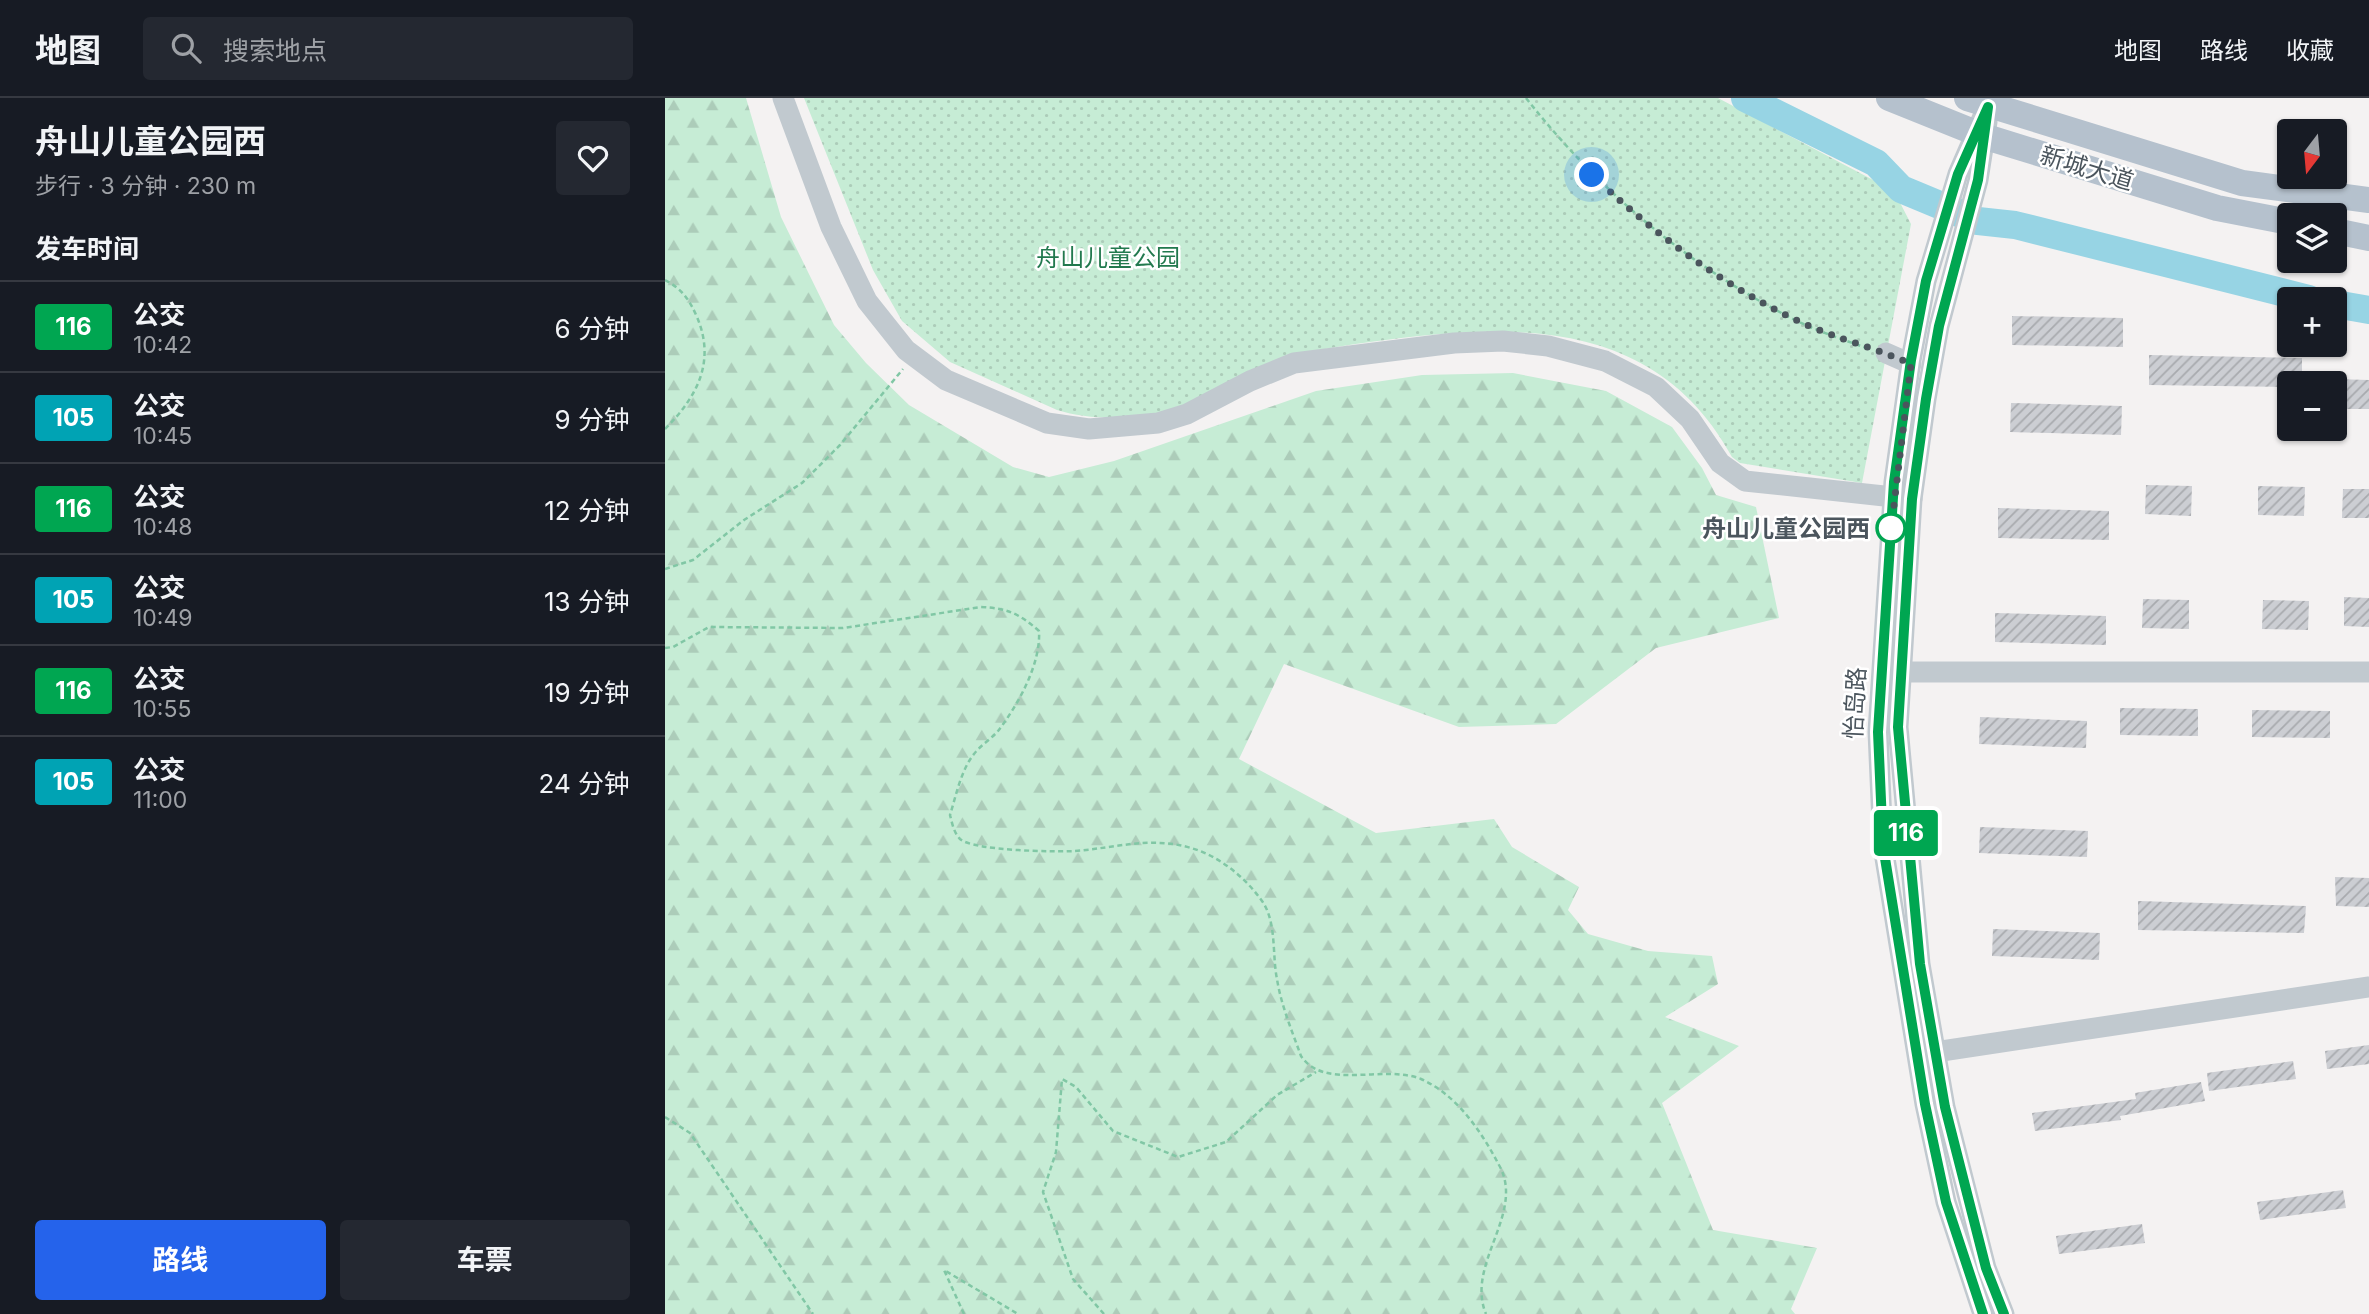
<!DOCTYPE html>
<html lang="zh">
<head>
<meta charset="utf-8">
<style>
  :root { --surface:#171b24; --page:#242831; --text:#f1f3f6; --muted:#9ea1a6; --line:#363941; --accent:#2563eb }
  body { margin:0; font-family:Inter,"Noto Sans SC",sans-serif; background:var(--page); color:var(--text); height:100vh; display:flex; flex-direction:column; font-size:26px; white-space:nowrap }
  * { box-sizing:border-box; margin:0 }
  p { font-size:23px; color:var(--muted) }
  .icon { flex:none; width:38px; height:38px; fill:none; stroke:currentColor; stroke-width:2; stroke-linecap:round; stroke-linejoin:round }
  .map { position:relative; flex:1; overflow:hidden }
  .drawer { display:flex; flex-direction:column; background:var(--surface); width:665px }
  .drawer>* { flex:none }
  .badge { padding:0 14px; border-radius:5px; font-size:24px; line-height:46px }
  .needle { width:46px; rotate:196deg }
  .tools { position:absolute; left:1612px; top:21px; display:grid; gap:14px }
  .tools a { display:grid; place-items:center; width:70px; height:70px; border-radius:7px; background:var(--surface); box-shadow:0 2px 5px #0004; font-size:35px }
  .you { position:absolute; width:35px; height:35px; margin:-18px; border:5px solid #fff; border-radius:50%; background:#1a73e8; box-shadow:0 0 0 10px #1a73e833 }
  .map>.badge { position:absolute; translate:-50% -50%; box-shadow:0 0 0 4px #fff }
  h2 { padding:0 35px; font-size:26px; line-height:63px }
  .round { display:grid; place-items:center; flex:none; width:74px; height:74px; border-radius:7px; background:var(--page) }
  .headline { display:flex; align-items:center; justify-content:space-between; height:119px; padding:0 35px }
  h1 { font-size:33px; font-weight:700; line-height:52px }
  .cta { display:flex; gap:14px; margin-top:auto; padding:14px 35px }
  .cta a { flex:1; height:80px; border-radius:7px; background:var(--accent); color:#fff; font-size:28px; font-weight:700; line-height:80px; text-align:center }
  .cta a+a { background:var(--page); color:var(--text) }
  ul { padding:0; list-style:none }
  li { display:flex; align-items:center; gap:21px; height:91px; padding:0 35px; border-top:2px solid var(--line) }
  li div { flex:1 }
  li b { display:block; font-size:26px }
  li em { font-style:normal }
  li .badge { min-width:77px; font-weight:700; text-align:center }
  header { display:flex; align-items:center; gap:42px; box-sizing:border-box; height:98px; padding:0 35px; background:var(--surface); border-bottom:2px solid var(--line) }
  header strong { font-size:33px }
  nav { display:flex; gap:38px; margin-inline-start:auto; font-size:24px }
  .search { width:490px; height:63px; background:var(--page); display:flex; align-items:center; gap:18px; box-sizing:border-box; padding:0 24px; border-radius:7px; color:var(--muted); font-size:26px }
  main { display:flex; flex:1; min-height:0 }
  .map>svg:first-child { display:block }
  .forest { fill:url(#forest-firs) }
  .park { fill:url(#park-dots) }
  .lines { fill:none; stroke-linecap:round; stroke-linejoin:round }
  .river { stroke:#97d4e4; stroke-width:28 }
  .building { fill:url(#building-hatch) }
  .path { stroke:#81c7a5; stroke-width:2.5; stroke-dasharray:5 3.5; stroke-linecap:butt }
  .minor { stroke:#c1c9cf; stroke-width:21 }
  .major { stroke:#b5c1cd; stroke-width:26 }
  .line-casing { stroke:#fff; stroke-width:16 }
  .line { stroke:#00a651; stroke-width:10 }
  .walk { stroke:#4b555d; stroke-width:7; stroke-dasharray:0 12.6 }
  .stop-dot { fill:#fff; stroke:#00a651; stroke-width:3.5 }
  .labels { text-anchor:middle; dominant-baseline:central; stroke-width:5; stroke-linejoin:round; paint-order:stroke }
  .street-label { font-size:24px; fill:#4b555d; stroke:#fff }
  .park-label { font-size:24px; fill:#22794e; stroke:#fff }
  .stop-label { font-size:24px; font-weight:bold; fill:#4b555d; stroke:#fff; text-anchor:end }
</style>
</head>
<body>
<header>
<strong>地图</strong>
<div class="search"><svg class="icon" aria-label="search" viewBox="0 0 24 24"><circle cx="10" cy="10" r="6"/><path d="M15 15l6 6"/></svg>搜索地点</div>
<nav><a>地图</a><a>路线</a><a>收藏</a></nav>
</header>
<main>
<section class="drawer">
<div class="headline"><div><h1>舟山儿童公园西</h1><p>步行 · 3 分钟 · 230 m</p></div><a class="round"><svg class="icon" aria-label="heart" viewBox="0 0 24 24"><path d="M12 20l-8-8c-3-5 5-10 8-4 3-6 11-1 8 4z"/></svg></a></div>
<h2>发车时间</h2>
<ul>
<li><span class="badge" style="background:#00a651;color:#fff">116</span><div><b>公交</b><p>10:42</p></div><em>6 分钟</em></li>
<li><span class="badge" style="background:#00a3b4;color:#fff">105</span><div><b>公交</b><p>10:45</p></div><em>9 分钟</em></li>
<li><span class="badge" style="background:#00a651;color:#fff">116</span><div><b>公交</b><p>10:48</p></div><em>12 分钟</em></li>
<li><span class="badge" style="background:#00a3b4;color:#fff">105</span><div><b>公交</b><p>10:49</p></div><em>13 分钟</em></li>
<li><span class="badge" style="background:#00a651;color:#fff">116</span><div><b>公交</b><p>10:55</p></div><em>19 分钟</em></li>
<li><span class="badge" style="background:#00a3b4;color:#fff">105</span><div><b>公交</b><p>11:00</p></div><em>24 分钟</em></li>
</ul>
<div class="cta"><a>路线</a><a>车票</a></div>
</section>
<div class="map">
<svg width="1704" height="1216" viewBox="0 0 1704 1216">
  <defs>
    <pattern id="forest-firs" width="22" height="20" patternUnits="userSpaceOnUse" patternTransform="scale(1.75)"><rect width="22" height="20" fill="#c6ecd5"/><path d="M5 1l3.5 6h-7zM16 11l3.5 6h-7z" fill="#acccb9"/></pattern>
    <pattern id="park-dots" width="8" height="8" patternUnits="userSpaceOnUse" patternTransform="scale(1.75)"><rect width="8" height="8" fill="#c6ecd5"/><path d="M2 2h.1M6 6h.1" fill="none" stroke="#acccb9" stroke-width="1.8" stroke-linecap="round"/></pattern>
    <pattern id="building-hatch" width="6" height="6" patternUnits="userSpaceOnUse" patternTransform="scale(1.75)"><rect width="6" height="6" fill="#ccced3"/><path d="M-1 1l2-2M0 6l6-6M5 7l2-2" fill="none" stroke="#a8aaae"/></pattern>
  </defs>
  <rect width="100%" height="100%" fill="#f4f2f2"/>
  <path class="forest" d="M0,0H81L116,119L169,227L201,265L244,307L348,369L384,379L449,363L651,293L757,277L848,275L941,293L1007,329L1037,370L1051,397L1091,409L1114,520L991,550L891,626L794,629L619,566L574,661L711,735L829,721L847,749L914,789L903,812L923,836L983,853L1047,858L1053,886L1000,919L1074,948L997,1005L1048,1132L1152,1150L1126,1211L1130,1216H0Z"/>
  <path class="park" d="M139,0H1053L1229,93L1246,126L1197,385L1075,365L1067,359C999,235 880,225 754,238C713,243 668,247 628,259C587,272 549,303 507,313C472,321 426,323 392,312L285,264L237,223L208,172Z"/>
  <g class="lines">
    <g class="river">
      <path d="M1080,0L1211,65L1236,91L1313,123L1350,127L1644,201"/>
      <path d="M1670,206L1704,212"/>
    </g>
  </g>
  <g class="building">
    <path d="M1347,218L1458,220V249L1347,247Z"/>
    <path d="M1484,257L1637,260V285H1624V289L1484,287Z"/>
    <path d="M1670,281L1704,282V311H1670Z"/>
    <path d="M1346,305L1457,308L1456,337L1345,334Z"/>
    <path d="M1481,387L1527,388L1526,418L1480,416Z"/>
    <path d="M1593,388L1640,389L1639,418L1593,417Z"/>
    <path d="M1678,391H1704V420H1677Z"/>
    <path d="M1333,410L1444,413V442L1333,440Z"/>
    <path d="M1679,499L1704,500V529L1679,528Z"/>
    <path d="M1478,501L1524,502V531L1477,530Z"/>
    <path d="M1598,502L1644,503L1643,532L1597,531Z"/>
    <path d="M1330,515L1441,518V547L1330,544Z"/>
    <path d="M1455,610L1533,611V638L1455,637Z"/>
    <path d="M1587,612L1665,613V640L1587,639Z"/>
    <path d="M1315,619L1422,623L1421,650L1314,646Z"/>
    <path d="M1315,729L1423,733L1422,759L1314,755Z"/>
    <path d="M1670,779L1704,780V809L1671,808Z"/>
    <path d="M1473,803L1641,808L1639,835L1473,832Z"/>
    <path d="M1328,831L1435,835L1434,862L1327,858Z"/>
    <path d="M1704,947V966L1662,971L1660,953Z"/>
    <path d="M1628,963L1631,981L1544,993L1542,975Z"/>
    <path d="M1536,984L1540,1003L1455,1018L1456,1022L1370,1033L1367,1015L1471,1001L1470,995Z"/>
    <path d="M1678,1092L1681,1110L1595,1122L1592,1104Z"/>
    <path d="M1477,1126L1480,1145L1394,1156L1391,1138Z"/>
  </g>
  <g class="lines">
    <g class="path">
      <path d="M861,0C936,95 1022,167 1130,222C1154,234 1180,242 1204,251"/>
      <path d="M0,182C17,191 24,201 32,219C51,264 32,299 0,331"/>
      <path d="M0,471L28,462L79,422L137,385L175,347L238,271"/>
      <path d="M0,550L8,549L44,529L178,530L316,509C342,510 355,516 374,533C376,566 353,607 333,633C326,641 316,647 309,656C296,672 291,698 285,717C287,725 289,735 295,741C308,753 391,754 410,753C450,750 486,738 526,750C554,758 580,779 597,803C612,824 607,858 612,881C616,907 627,933 636,958C659,993 719,966 756,981C792,997 816,1033 834,1067C861,1115 800,1166 821,1216"/>
      <path d="M0,1019L25,1035L148,1216"/>
      <path d="M299,1216L279,1172L353,1216"/>
      <path d="M439,1216L408,1181L378,1094L391,1054L397,981L411,989L448,1033L513,1059L561,1044L612,997L651,974"/>
    </g>
    <g class="minor">
      <path d="M118,0L166,129L202,203L241,252L281,282L382,325L424,331L493,325L522,316L585,283L629,265L789,245L838,243L883,248L940,263L991,289L1025,321L1055,365L1080,383L1247,401"/>
      <path d="M1322,24L1313,82L1274,228L1261,301L1247,401L1233,629L1255,866L1280,1009L1321,1170L1339,1216"/>
      <path d="M1221,255L1246,266"/>
      <path d="M1236,574H1704"/>
      <path d="M1270,954L1704,889"/>
      <path d="M1318,1216L1281,1104L1260,1006L1218,748L1213,634L1229,384L1246,262L1261,183L1293,76L1326,0"/>
    </g>
    <g class="major">
      <path d="M1224,0L1321,39L1552,110L1624,124"/>
      <path d="M1302,0L1577,85L1704,102"/>
      <path d="M1670,133L1704,140"/>
    </g>
  </g>
  <g class="lines">
    <defs>
      <path id="line" d="M1318,1216L1281,1104L1260,1006L1218,748L1213,634L1229,384L1246,262L1261,183L1293,76L1323,9L1313,82L1274,228L1261,301L1247,401L1233,629L1255,866L1280,1009L1321,1170L1339,1216"/>
    </defs>
    <use href="#line" class="line-casing"/>
    <use href="#line" class="line"/>
    <path class="walk" d="M927,77C989,135 1054,185 1131,222C1168,240 1209,249 1246,266L1226,432V430"/>
  </g>
  <circle class="stop-dot" cx="1226" cy="430" r="14"/>
  <g class="labels">
    <g class="street-label">
      <text transform="translate(1422 70) rotate(17)">新城大道</text>
      <text transform="translate(1190 605) rotate(-87)">怡岛路</text>
    </g>
    <g class="park-label">
      <text x="443" y="159">舟山儿童公园</text>
    </g>
    <g class="stop-label">
      <text x="1205" y="430">舟山儿童公园西</text>
    </g>
  </g>
</svg>
<div class="tools">
<a><svg class="needle" viewBox="-14 -14 28 28"><path d="M0-13l5 13h-10z" fill="#e53935"/><path d="M0 13l5-13h-10z" fill="#9ea1a6"/></svg></a>
<a><svg class="icon" aria-label="layers" viewBox="0 0 24 24"><path d="M12 4l9 5-9 5-9-5zM3 14l9 5 9-5"/></svg></a>
<a>+</a>
<a>−</a>
</div>
<div class="you" style="left:927px;top:77px"></div>
<b class="badge" style="left:1241px;top:735px;background:#00a651;color:#fff">116</b>
</div>
</main>
</body>
</html>
